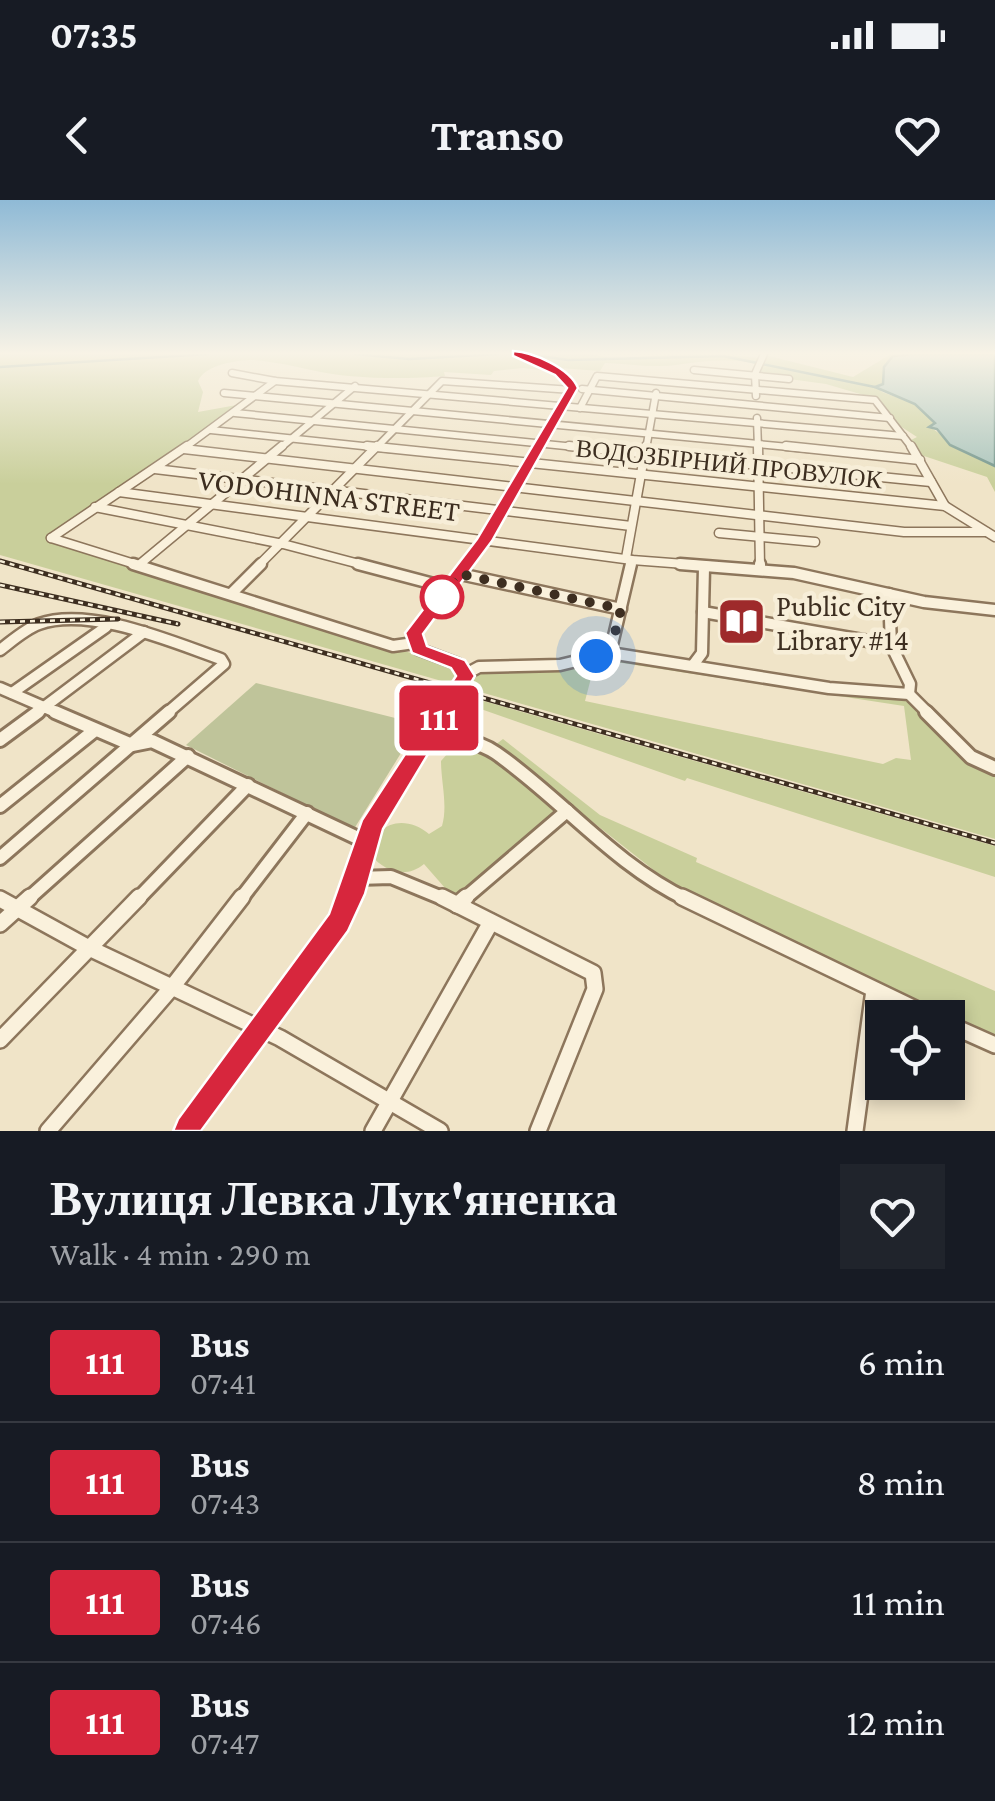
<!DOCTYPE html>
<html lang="en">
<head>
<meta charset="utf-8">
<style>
  :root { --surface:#171b24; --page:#20242c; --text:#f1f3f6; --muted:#9ea1a6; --line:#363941 }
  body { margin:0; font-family:"Crimson Pro",serif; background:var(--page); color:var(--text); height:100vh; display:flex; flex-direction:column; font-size:38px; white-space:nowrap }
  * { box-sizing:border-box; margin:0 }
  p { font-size:32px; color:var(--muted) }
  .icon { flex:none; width:55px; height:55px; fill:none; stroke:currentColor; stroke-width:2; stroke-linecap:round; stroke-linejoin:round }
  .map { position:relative; height:931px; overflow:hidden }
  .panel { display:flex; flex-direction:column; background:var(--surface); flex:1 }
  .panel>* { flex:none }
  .badge { padding:0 20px; border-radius:8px; font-size:35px; line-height:65px }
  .fabs { position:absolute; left:865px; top:800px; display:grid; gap:20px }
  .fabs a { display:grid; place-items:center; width:100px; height:100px; border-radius:0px; background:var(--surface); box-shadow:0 5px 15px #0003; font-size:50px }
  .you { position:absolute; width:50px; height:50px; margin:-25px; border:8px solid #fff; border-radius:50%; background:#1a73e8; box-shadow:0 0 0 15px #1a73e833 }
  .map>.badge { position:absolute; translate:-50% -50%; box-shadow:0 0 0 5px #fff }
  .round { display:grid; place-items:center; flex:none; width:105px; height:105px; border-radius:0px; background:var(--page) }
  .head { display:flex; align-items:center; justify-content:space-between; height:170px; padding:0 50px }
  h1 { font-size:48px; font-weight:700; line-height:75px }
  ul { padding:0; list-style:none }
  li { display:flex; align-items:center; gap:30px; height:120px; padding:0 50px; border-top:2px solid var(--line) }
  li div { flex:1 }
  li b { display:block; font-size:38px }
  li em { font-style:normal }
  li .badge { min-width:110px; font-weight:700; text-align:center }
  .status { display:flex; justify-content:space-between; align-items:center; height:70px; padding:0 50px; background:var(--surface); direction:ltr }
  .status svg { height:28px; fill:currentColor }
  header { display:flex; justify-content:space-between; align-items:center; height:130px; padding:0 50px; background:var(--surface); font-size:45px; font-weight:700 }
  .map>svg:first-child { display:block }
  .green { fill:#c9cf9b; fill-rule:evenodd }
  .cemetery { fill:#bfc49a }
  .water { fill:#a9c4bc; stroke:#6f938a; stroke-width:2.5 }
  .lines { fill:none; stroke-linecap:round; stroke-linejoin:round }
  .stream { stroke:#6f938a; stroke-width:2.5 }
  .minor-far4-casing { stroke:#8d765c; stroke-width:9 }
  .minor-far3-casing { stroke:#8d765c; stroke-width:11 }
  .minor-far2-casing { stroke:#8d765c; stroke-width:15 }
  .minor-far1-casing { stroke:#8d765c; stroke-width:18 }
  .minor-casing { stroke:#8d765c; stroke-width:20 }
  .minor-far4 { stroke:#faf1dc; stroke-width:6 }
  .minor-far3 { stroke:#faf1dc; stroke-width:8 }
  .minor-far2 { stroke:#faf1dc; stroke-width:10 }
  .minor-far1 { stroke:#faf1dc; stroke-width:12 }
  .minor { stroke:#faf1dc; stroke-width:15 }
  .rail-casing { stroke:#3d2e20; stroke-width:5 }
  .rail { stroke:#f7eed8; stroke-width:2.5; stroke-dasharray:5; stroke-linecap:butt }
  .line { fill:#d7263d; stroke:#fff; stroke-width:2.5 }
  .walk { stroke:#3d2e20; stroke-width:10; stroke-dasharray:0 18 }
  .stop-dot { fill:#fff; stroke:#d7263d; stroke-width:5 }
  .labels { text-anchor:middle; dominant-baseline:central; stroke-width:9; stroke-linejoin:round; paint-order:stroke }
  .far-street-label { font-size:25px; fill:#3d2e20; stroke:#f7eed8 }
  .street-label { font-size:30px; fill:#3d2e20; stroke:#f7eed8 }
  .poi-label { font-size:30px; fill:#3d2e20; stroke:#f7eed8; text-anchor:start }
</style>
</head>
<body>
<div class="status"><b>07:35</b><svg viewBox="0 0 49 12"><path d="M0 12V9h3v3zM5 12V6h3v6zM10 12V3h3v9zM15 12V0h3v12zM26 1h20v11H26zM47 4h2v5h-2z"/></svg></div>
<header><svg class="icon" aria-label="back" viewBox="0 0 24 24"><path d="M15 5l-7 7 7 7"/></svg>Transo<svg class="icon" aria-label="heart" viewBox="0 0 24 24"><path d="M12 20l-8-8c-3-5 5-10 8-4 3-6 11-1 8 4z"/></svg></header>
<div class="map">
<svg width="995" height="931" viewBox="0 0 995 931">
  <rect width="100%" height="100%" fill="#f0e4c8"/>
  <g class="green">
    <path d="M0,154H588C603,155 610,160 625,158C668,154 713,153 758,158L761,154L853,177L891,154H915L887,164L883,184L877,186L882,192L915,204L935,224L930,227L969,254L995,266V292L987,277L921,255L911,240L917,237L900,226L877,199L826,184L760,175L761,164C732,158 703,161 676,165C654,168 628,164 605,163L600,171L560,168L564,173L523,168L494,171L491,175L444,172L445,176C410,179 353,180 311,170C297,167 271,161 253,160C236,160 205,165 198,181L203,192L198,212L248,203L46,338L452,466L460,473L481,470L517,472L611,458L828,490L921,496L956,537L995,567V639L0,355ZM596,459L904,506L911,560L896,558L883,564L585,501Z"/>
    <path d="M462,495L995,646V677L687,578L685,581L458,501Z"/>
    <path d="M503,539L600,615L697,658L696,662L995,791V836L679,690L495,545Z"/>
    <path d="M448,553H488L558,611L460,697L452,696L424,664C406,679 385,672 371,655C373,621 406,614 429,634L442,626C448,606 441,582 441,561Z"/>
  </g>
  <path class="cemetery" d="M256,483L419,524L354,629L186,545Z"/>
  <path class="water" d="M915,154H995V266L950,245L937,229L929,227L935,223L915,204L875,187L883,184L884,167L893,156Z"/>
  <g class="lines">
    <g class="stream">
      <path d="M355,154L409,159L498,154"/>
      <path d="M527,154L568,160L723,156L875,187"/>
      <path d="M0,167L208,154"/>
    </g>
    <defs>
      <g id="minor-far4">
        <path d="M517,154L565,176L572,190L538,249"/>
        <path d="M694,170L789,179"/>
        <path d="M232,173L275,181L903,236"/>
        <path d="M582,189L890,218"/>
        <path d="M224,193L810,249"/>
        <path d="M756,196L755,174L764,154"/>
        <path d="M580,208L597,176L875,200L913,249"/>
        <path d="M235,213L595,249"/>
        <path d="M757,218L758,249"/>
        <path d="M211,230L391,249"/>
        <path d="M183,249L275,181"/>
        <path d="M279,249L355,186"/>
        <path d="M375,249L442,181L572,190"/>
        <path d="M646,249L656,193"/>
      </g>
      <g id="minor-far3">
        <path d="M367,246L945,306L995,337"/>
        <path d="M569,246L931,282"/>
        <path d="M758,246L760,366"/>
        <path d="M786,246L920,260"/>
        <path d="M911,246L945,306"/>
        <path d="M184,249L904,332H986"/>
        <path d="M155,269L631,326"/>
        <path d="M119,292L632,360L711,366"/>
        <path d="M95,307L283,344L367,366"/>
        <path d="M719,333L815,342"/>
        <path d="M51,338L141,366"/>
        <path d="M51,338L187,246"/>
        <path d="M626,358L646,246"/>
        <path d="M140,364L282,246"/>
        <path d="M258,366L377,246"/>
        <path d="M465,366L484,341L539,246"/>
        <path d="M630,366L632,360"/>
      </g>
      <g id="minor-far2">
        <path d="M133,364L393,446L414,443"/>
        <path d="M358,364L449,388"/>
        <path d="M680,364L794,373L924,402L995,410"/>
        <path d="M760,364V369"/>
        <path d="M460,374L621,409"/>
        <path d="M232,393L261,364"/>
        <path d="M889,394L891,445L910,484L909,494"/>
        <path d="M703,412L891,445"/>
        <path d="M0,450C12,441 25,429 39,424C90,406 172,442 221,459L224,464L166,514"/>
        <path d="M610,453L631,364"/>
        <path d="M693,465L702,453L704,368"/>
        <path d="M466,474L479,467L560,465L610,453L829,488L909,494L929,514"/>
        <path d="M0,488L60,514"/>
        <path d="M12,493L106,427"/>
        <path d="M35,514L144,432"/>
        <path d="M441,514L465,476L458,464L418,449L414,433L467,364"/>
      </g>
      <g id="minor-far1">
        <path d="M55,512L132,545L152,541L364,641"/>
        <path d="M926,512L971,557L995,568"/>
        <path d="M432,527C452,540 478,540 496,553C563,600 613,664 688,700"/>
        <path d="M0,540L38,512"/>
        <path d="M0,606L95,530"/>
        <path d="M0,658L169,512"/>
        <path d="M357,678L391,677L447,700"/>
        <path d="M27,700L188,556"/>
        <path d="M137,700L248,585"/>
        <path d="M240,700L307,613"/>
        <path d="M350,700L371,627L443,512"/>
        <path d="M463,700L567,611"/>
      </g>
      <g id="minor">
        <path d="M442,697L593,773L595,789L538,931"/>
        <path d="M682,697L934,818"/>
        <path d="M0,699L89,748L280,838L440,931"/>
        <path d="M457,705L466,697"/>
        <path d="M0,724L30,697"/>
        <path d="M948,824L995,845"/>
        <path d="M0,840L139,697"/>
        <path d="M48,931L173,786L242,697"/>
        <path d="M190,931L339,723L351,697"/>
        <path d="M373,931L491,722"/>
        <path d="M855,931L874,790"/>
      </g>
    </defs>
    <use href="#minor-far4" class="minor-far4-casing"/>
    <use href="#minor-far3" class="minor-far3-casing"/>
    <use href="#minor-far2" class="minor-far2-casing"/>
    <use href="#minor-far1" class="minor-far1-casing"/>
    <use href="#minor" class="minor-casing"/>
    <use href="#minor-far4" class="minor-far4"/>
    <use href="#minor-far3" class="minor-far3"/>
    <use href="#minor-far2" class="minor-far2"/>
    <use href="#minor-far1" class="minor-far1"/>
    <use href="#minor" class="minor"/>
    <defs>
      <g id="rail">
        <path d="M0,361L995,643"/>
        <path d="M0,385L178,424"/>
        <path d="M0,422L118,419"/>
      </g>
    </defs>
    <use href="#rail" class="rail-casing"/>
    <use href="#rail" class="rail"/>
  </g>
  <linearGradient id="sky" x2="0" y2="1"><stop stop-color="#8fbad6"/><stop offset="0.54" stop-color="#f8f3e6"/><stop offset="1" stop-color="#f8f3e6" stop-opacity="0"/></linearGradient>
  <rect width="995" height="284" fill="url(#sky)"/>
  <path class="line" d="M513,151C533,152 570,168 578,188L492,341L423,434L427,446L465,460L475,476L383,629L365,694L348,731L201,931H173L178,919L329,714L362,620L456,476L451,468L412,453L405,433L477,339L567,188L555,175L513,156Z"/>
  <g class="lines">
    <path class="walk" d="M442,397L460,374L621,409L610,453L596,456"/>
  </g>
  <defs>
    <symbol id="library-square" viewBox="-11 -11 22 22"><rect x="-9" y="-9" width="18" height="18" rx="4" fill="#9e2a2b" stroke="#f7eed8"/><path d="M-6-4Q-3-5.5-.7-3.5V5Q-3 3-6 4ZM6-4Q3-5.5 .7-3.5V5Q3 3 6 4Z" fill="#fff"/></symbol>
  </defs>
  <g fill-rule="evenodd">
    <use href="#library-square" x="714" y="394" width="55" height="55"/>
  </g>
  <circle class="stop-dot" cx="442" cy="397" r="20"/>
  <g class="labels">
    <g class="far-street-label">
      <text transform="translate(729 264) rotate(6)">ВОДОЗБІРНИЙ ПРОВУЛОК</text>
    </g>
    <g class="street-label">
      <text transform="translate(329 295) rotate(7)">VODOHINNA STREET</text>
    </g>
    <g class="poi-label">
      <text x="776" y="405">Public City<tspan x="776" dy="34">Library #14</tspan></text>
    </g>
  </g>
</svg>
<div class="fabs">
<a><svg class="icon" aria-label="locate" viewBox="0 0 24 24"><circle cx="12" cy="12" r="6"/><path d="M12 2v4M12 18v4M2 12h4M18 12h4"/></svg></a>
</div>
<div class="you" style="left:596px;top:456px"></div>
<b class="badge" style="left:439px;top:518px;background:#d7263d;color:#fff">111</b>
</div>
<section class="panel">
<div class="head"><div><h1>Вулиця Левка Лук'яненка</h1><p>Walk · 4 min · 290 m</p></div><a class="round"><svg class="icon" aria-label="heart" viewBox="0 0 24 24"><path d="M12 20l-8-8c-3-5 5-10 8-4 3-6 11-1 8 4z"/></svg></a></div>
<ul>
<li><span class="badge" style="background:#d7263d;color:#fff">111</span><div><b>Bus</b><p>07:41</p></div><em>6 min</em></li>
<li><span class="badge" style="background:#d7263d;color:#fff">111</span><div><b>Bus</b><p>07:43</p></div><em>8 min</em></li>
<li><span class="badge" style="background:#d7263d;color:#fff">111</span><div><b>Bus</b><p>07:46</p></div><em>11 min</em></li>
<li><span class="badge" style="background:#d7263d;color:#fff">111</span><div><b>Bus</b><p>07:47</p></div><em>12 min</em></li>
</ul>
</section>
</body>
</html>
